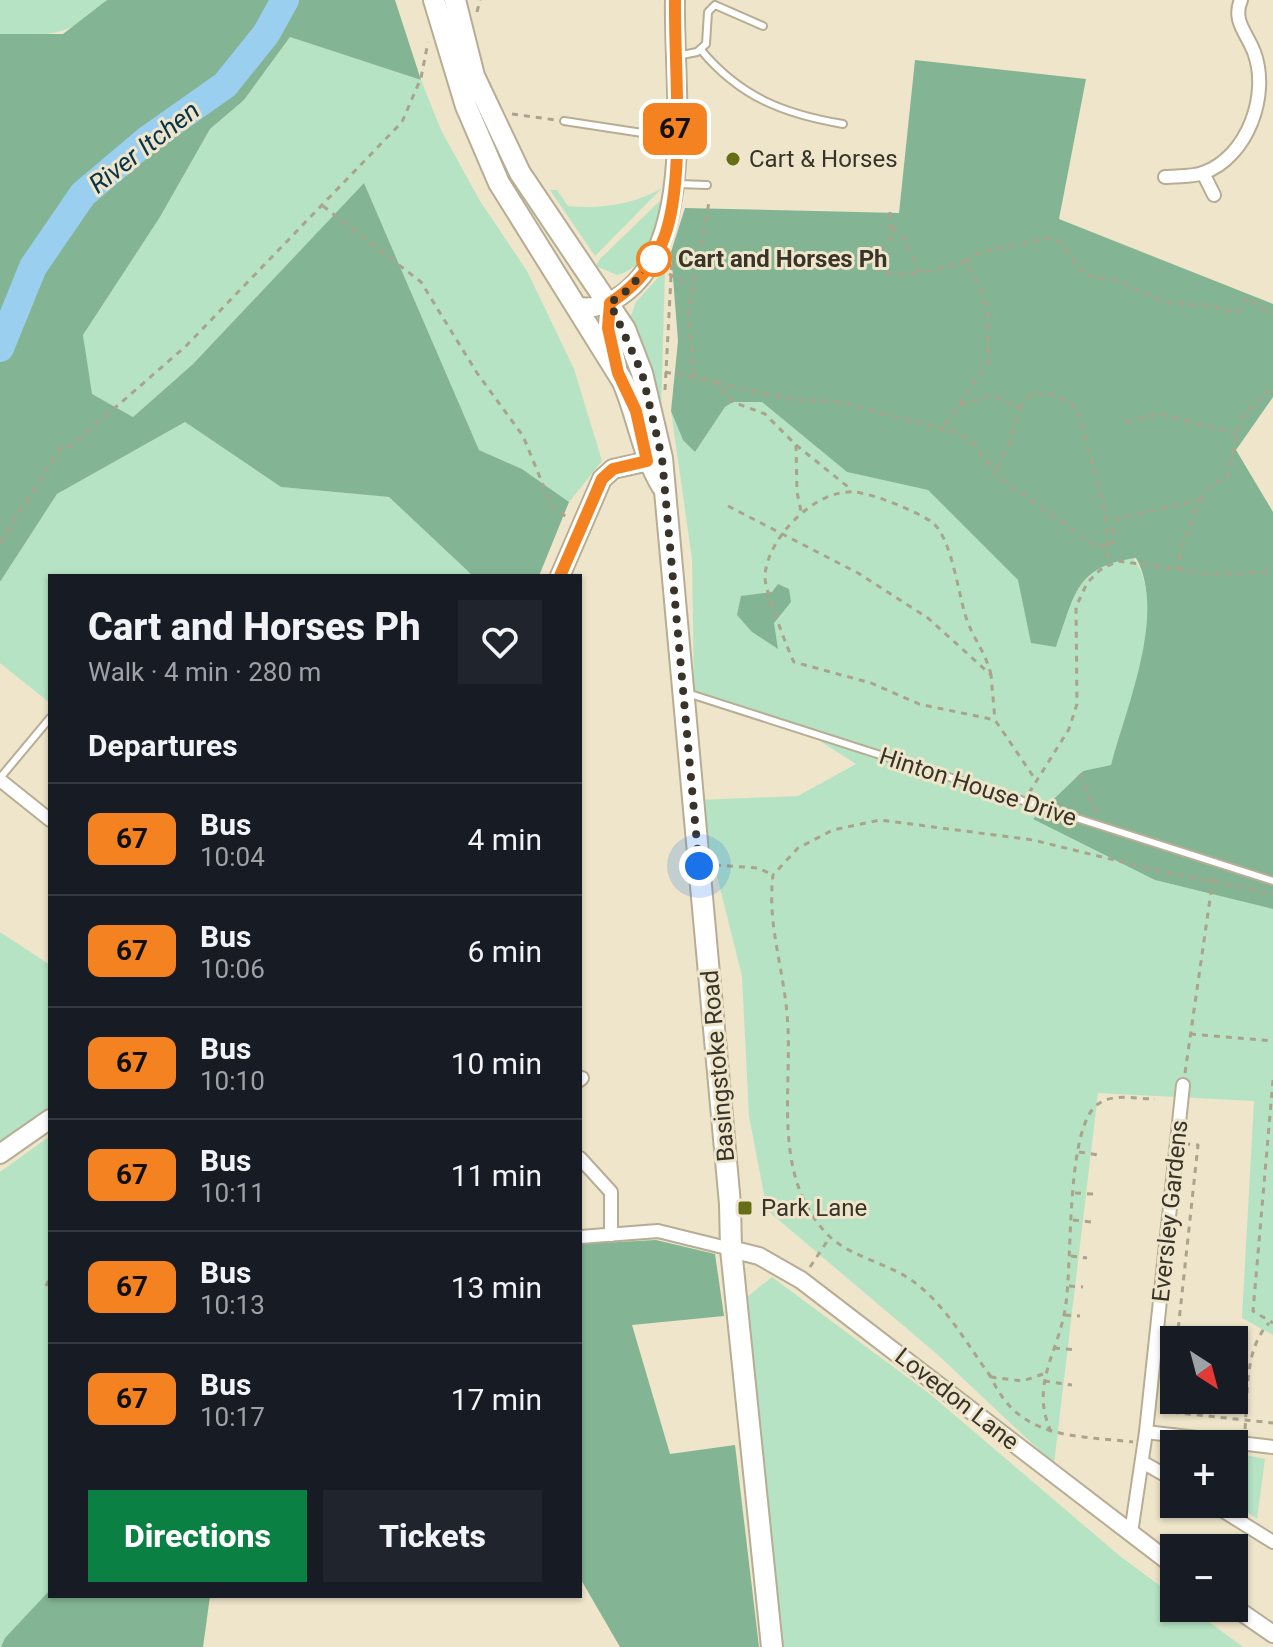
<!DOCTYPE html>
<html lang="en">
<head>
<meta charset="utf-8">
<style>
  :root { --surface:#171b24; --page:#20242c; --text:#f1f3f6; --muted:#9ea1a6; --line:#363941; --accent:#0b8043 }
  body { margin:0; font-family:Roboto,sans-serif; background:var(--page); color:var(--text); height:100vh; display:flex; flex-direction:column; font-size:30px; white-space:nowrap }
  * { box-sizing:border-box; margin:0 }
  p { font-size:26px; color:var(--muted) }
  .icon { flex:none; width:44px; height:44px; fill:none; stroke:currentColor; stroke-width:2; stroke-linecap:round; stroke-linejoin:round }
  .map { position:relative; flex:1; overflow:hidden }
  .details { position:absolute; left:48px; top:574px; width:534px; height:1024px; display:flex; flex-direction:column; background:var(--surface); border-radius:0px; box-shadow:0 2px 6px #0004 }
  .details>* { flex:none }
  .badge { padding:0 16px; border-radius:12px; font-size:28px; line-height:52px }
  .needle { width:52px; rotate:144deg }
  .tools { position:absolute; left:1160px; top:1326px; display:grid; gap:16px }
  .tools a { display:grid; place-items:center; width:88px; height:88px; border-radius:0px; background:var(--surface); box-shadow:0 2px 6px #0004; font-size:40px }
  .you { position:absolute; width:40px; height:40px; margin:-20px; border:6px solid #fff; border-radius:50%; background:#1a73e8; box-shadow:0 0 0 12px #1a73e833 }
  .map>.badge { position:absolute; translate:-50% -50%; box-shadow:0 0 0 4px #fff }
  h2 { padding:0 40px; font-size:30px; line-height:72px }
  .round { display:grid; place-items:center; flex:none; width:84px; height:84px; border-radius:0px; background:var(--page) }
  .summary { display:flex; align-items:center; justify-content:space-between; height:136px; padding:0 40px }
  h1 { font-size:38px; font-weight:800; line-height:60px }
  .action { display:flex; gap:16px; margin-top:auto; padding:16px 40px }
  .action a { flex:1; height:92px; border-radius:0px; background:var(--accent); color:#fff; font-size:32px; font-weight:800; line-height:92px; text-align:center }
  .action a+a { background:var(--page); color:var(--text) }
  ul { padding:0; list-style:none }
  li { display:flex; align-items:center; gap:24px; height:112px; padding:0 40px; border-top:2px solid var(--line) }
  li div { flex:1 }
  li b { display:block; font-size:30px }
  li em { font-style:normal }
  li .badge { min-width:88px; font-weight:700; text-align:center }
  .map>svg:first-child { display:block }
  .green { fill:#b6e3c4 }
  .forest { fill:#83b594 }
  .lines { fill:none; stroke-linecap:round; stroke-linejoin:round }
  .river { stroke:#9acfef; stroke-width:28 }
  .service-casing { stroke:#b6ad94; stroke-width:10 }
  .minor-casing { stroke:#b6ad94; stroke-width:16 }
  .tertiary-casing { stroke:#b6ad94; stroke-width:20 }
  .secondary-casing { stroke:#b6ad94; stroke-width:22 }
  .primary-casing { stroke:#b6ad94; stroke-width:24 }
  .path { stroke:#aaa38e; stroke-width:3; stroke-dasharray:6 6; stroke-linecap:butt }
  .service { stroke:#fff; stroke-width:6 }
  .minor { stroke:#fff; stroke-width:12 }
  .tertiary { stroke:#fff; stroke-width:16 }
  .secondary { stroke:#fff; stroke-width:18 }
  .primary { stroke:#fff; stroke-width:20 }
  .line-casing { stroke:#fff; stroke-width:18 }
  .line { stroke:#f58220; stroke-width:12 }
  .walk { stroke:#38342a; stroke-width:8; stroke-dasharray:0 14.4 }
  .poi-dot { fill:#656e16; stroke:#eee5ca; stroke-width:3 }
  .stop-dot { fill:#fff; stroke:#f58220; stroke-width:4 }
  .labels { text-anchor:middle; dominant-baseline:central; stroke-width:6; stroke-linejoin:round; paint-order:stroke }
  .poi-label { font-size:24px; fill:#38342a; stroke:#eee5ca; text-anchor:start }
  .stop-label { font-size:24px; font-weight:bold; fill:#38342a; stroke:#eee5ca; text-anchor:start }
  .street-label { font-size:24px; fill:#38342a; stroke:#eee5ca }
  .water-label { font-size:26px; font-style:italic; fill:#08344b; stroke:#eee5ca }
</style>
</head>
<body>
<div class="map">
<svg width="1273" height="1647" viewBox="0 0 1273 1647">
  <rect width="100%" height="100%" fill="#eee5ca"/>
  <g class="green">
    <path d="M0,0H107C77,35 44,38 0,34Z"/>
    <path d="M290,37L421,80L441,130L480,201L527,271L574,369L602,461L569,502L522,469L479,450L364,183L193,364L133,417L91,394L83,335L160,217L210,129L244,100Z"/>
    <path d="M662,188L595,256L550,190H557L568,206C601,209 633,205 662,188Z"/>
    <path d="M666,195C658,223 650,267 617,275L596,266L599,260Z"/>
    <path d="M665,270L661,410L628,324L636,302Z"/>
    <path d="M733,402H762L847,472L928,490L1018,580L1056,647C1074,598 1076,566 1133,558C1170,604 1125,713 1111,765L1083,771L1155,880L1273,909V1335L1242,1318L1254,1101L1098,1093L1054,1464L938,1355L767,1210L749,1116L742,976L698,800L798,796L856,764L812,736L694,695L692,559L671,411L683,439L695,452L725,407Z"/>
    <path d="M185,422L281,487L389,497L473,576H50V703L0,663V582L57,494Z"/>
    <path d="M0,932L50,965V1109L0,1142Z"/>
    <path d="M50,1136V1590L0,1647V1172Z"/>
    <path d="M772,1277L931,1395L1121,1557L1174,1596V1608H1190L1243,1647H782L743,1300Z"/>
    <path d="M1246,1455L1265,1459L1257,1519L1239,1506Z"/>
  </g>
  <g class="forest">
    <path d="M107,0H395L421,80L290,37L244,100L210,129L160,217L83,335L92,394L133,417L193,364L364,183L479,450L522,469L569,502L539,576H473L389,497L281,487L185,422L57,494L0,582V34H63Z"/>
    <path d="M915,60L1086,79L1059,219L1273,304V397L1236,450L1273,512V909L1155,880L1033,819L1083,771L1111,765C1126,708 1167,613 1136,558C1075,566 1075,595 1056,647L1031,643L1018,580L928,490L847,472L762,402H733L725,407L695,452L683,440L671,411L678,341L671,252L685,208L899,213Z"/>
    <path d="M778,584L789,589L791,602L774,623L778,649L752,632L737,615L741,596L772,592Z"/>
    <path d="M656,1240L715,1254L724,1316L632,1325L670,1454L735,1445L759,1647H620L580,1578V1244Z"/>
    <path d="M50,1590V1596H210L203,1647H1L5,1638Z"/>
  </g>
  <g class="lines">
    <path class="river" d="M0,348L33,267L83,194L147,140L225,85L266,34L285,0"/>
    <defs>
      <g id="service">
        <path d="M701,50C740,97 784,114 843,124"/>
        <path d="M677,56L697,52L706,44L708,12L715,5L763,26"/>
        <path d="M564,121L675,138"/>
        <path d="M678,184L707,185"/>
        <path d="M687,693L1273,881"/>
        <path d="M0,778L50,718"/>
      </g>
      <g id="minor">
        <path d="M1203,173L1214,195"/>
        <path d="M1165,177C1177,176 1192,177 1203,173C1248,157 1270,94 1254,52C1247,33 1232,21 1241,0"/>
        <path d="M0,780L50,820"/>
        <path d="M580,1080L582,1078"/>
        <path d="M580,1158L611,1192V1235"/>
        <path d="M580,1237L658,1231L731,1249"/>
        <path d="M1146,1432L1273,1447"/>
        <path d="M1142,1462L1174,1480"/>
        <path d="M1212,1504L1273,1542"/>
        <path d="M1131,1533L1146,1432L1183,1085"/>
      </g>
      <g id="tertiary">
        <path d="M731,1249L759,1256L801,1280L1174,1566"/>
        <path d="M1234,1607L1273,1634"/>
      </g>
      <g id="secondary">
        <path d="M610,303L608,328L617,367"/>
        <path d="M578,307C597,309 607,305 623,294C698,239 673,84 675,0"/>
        <path d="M560,576L602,479L613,469L662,458"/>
        <path d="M0,1154L50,1119"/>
      </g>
      <g id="primary">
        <path d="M434,0L466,106L499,183L623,382C638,417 642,453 662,486"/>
        <path d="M455,0L474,76L520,173L625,329L642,373L662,458L730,1204L731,1249L772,1647"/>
      </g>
    </defs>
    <use href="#service" class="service-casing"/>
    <use href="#minor" class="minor-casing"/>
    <use href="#tertiary" class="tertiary-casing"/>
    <use href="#secondary" class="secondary-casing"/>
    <use href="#primary" class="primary-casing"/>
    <g class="path">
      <path d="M477,12L480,0"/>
      <path d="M512,114L556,120"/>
      <path d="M323,206L421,282L477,373L523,436L553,509L567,517"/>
      <path d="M890,212L891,238L876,256L878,270L896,275L920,273"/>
      <path d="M892,227L904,238L920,273L965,262C975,278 986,296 988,316C989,332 986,344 989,361L943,428"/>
      <path d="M965,262L978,253L1048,238L1059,241L1085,275L1121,282L1165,303L1208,305L1237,313L1246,298L1273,315"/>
      <path d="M669,274L691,285"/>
      <path d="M665,372L715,382L733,402L765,414L796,445L797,492L802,516"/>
      <path d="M694,376L688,314L709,202"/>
      <path d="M716,383L794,400L836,401L954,432L971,441L999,477L1098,548L1113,543L1114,525L1119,518L1199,500C1193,524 1180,544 1177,569"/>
      <path d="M665,390L672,258"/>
      <path d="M961,405L992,395L1019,408L1010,441L996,472"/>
      <path d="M1019,408L1031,394H1053L1077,408L1106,515L1108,566"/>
      <path d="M1126,422L1159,414L1235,433"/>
      <path d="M796,445L852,490"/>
      <path d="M1199,500L1212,485L1227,477L1242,417L1273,386"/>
      <path d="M728,506L858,573L928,618L991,675L995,720"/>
      <path d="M0,543L61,447H70L186,346L402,122L421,78L428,42"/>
      <path d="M991,675C986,652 971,636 965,614C958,591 951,538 933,523C919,512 872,493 854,492C815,489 766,539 765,577C764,587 788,651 794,662L871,683L919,704L995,720L1035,779"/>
      <path d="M1080,774L1097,815"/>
      <path d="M1029,793L1069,729L1077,704L1076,607L1087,583L1100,570L1118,561L1210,574L1273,572"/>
      <path d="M715,865L758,868L773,875"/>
      <path d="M1190,1034L1273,1041"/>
      <path d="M1185,1073L1214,871"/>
      <path d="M1273,1080L1253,1311L1273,1323"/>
      <path d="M1079,1152L1099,1155"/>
      <path d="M1075,1193L1094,1194"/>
      <path d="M1073,1220L1092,1222"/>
      <path d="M1071,1256L1087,1258"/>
      <path d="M810,1267L830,1237"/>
      <path d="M46,1286L50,1278"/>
      <path d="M1069,1286L1083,1287"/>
      <path d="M1065,1315L1080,1316"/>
      <path d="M1177,1340L1198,1145L1188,1144"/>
      <path d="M1054,1348L1077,1350"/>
      <path d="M1043,1374L1023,1381L991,1377C1019,1440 1074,1435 1133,1442"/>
      <path d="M991,1377C966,1343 942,1298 905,1276C881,1262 849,1255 829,1236C769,1175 794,1088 787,1014C783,966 767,923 773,875L798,848L833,830L880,820L1033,840L1155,870L1273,894"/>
      <path d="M1044,1381L1072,1385"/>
      <path d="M1161,1411L1273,1423"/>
      <path d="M1245,1429C1248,1395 1244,1349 1269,1323"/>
      <path d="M1051,1432C1029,1382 1060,1352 1066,1303C1072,1258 1067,1143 1092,1110C1106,1091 1134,1099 1155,1099"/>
      <path d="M1235,1501L1242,1457"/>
    </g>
    <use href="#service" class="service"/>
    <use href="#minor" class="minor"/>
    <use href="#tertiary" class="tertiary"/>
    <use href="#secondary" class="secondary"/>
    <use href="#primary" class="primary"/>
  </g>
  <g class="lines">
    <defs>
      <path id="line" d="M560,576L602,479L613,469L647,461L636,411L618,373L608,328L610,303C634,287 654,266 664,238C686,180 674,65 675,0"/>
    </defs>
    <use href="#line" class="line-casing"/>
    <use href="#line" class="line"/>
    <path class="walk" d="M654,259L629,289L610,303L642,373L662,458L699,866"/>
  </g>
  <g class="poi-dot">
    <circle cx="733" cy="159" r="8"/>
    <rect x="737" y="1200" width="16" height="16" rx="4"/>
  </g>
  <circle class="stop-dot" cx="654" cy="259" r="16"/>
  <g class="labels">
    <g class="poi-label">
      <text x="749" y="159">Cart &amp; Horses</text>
      <text x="761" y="1208">Park Lane</text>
    </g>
    <g class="stop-label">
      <text x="678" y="259">Cart and Horses Ph</text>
    </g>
    <g class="street-label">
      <text transform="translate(978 787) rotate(18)">Hinton House Drive</text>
      <text transform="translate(718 1066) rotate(-95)">Basingstoke Road</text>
      <text transform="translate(1170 1211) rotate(-84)">Eversley Gardens</text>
      <text transform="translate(957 1399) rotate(38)">Lovedon Lane</text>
    </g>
    <g class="water-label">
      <text transform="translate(144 147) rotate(-38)">River Itchen</text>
    </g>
  </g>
</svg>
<div class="tools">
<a><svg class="needle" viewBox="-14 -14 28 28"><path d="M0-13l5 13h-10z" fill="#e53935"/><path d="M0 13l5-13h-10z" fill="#9ea1a6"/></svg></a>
<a>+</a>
<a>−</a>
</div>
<div class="you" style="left:699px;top:866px"></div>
<b class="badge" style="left:675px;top:129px;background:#f58220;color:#111">67</b>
<section class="details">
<div class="summary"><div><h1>Cart and Horses Ph</h1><p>Walk · 4 min · 280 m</p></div><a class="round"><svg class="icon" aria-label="heart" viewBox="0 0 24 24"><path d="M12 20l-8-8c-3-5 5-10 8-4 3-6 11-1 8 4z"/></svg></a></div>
<h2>Departures</h2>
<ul>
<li><span class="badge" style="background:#f58220;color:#111">67</span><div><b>Bus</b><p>10:04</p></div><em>4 min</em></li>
<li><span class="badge" style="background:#f58220;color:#111">67</span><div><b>Bus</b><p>10:06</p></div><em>6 min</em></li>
<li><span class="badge" style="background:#f58220;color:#111">67</span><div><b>Bus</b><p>10:10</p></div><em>10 min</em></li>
<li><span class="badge" style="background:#f58220;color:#111">67</span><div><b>Bus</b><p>10:11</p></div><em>11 min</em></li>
<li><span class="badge" style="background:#f58220;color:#111">67</span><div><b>Bus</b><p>10:13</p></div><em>13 min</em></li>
<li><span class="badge" style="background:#f58220;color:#111">67</span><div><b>Bus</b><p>10:17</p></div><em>17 min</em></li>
</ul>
<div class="action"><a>Directions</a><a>Tickets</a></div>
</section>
</div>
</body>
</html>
